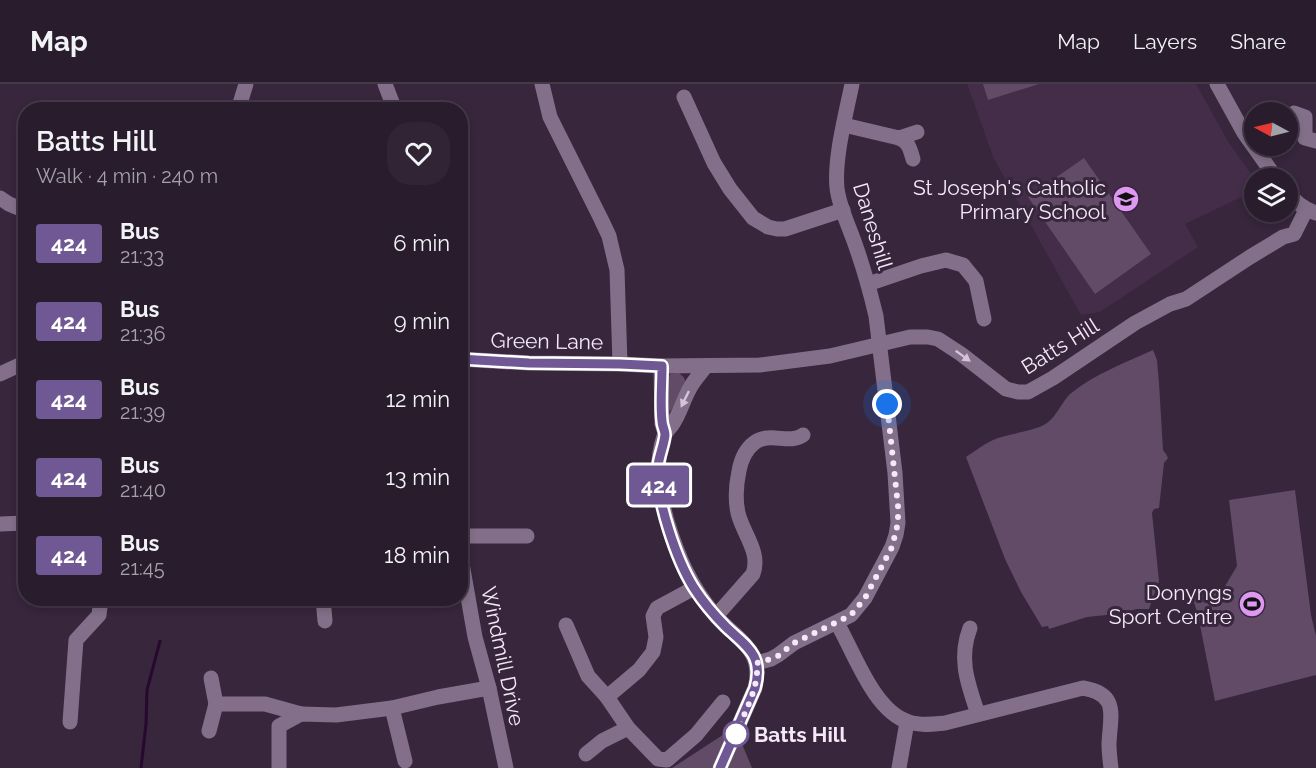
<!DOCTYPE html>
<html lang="en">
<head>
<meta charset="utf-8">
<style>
  :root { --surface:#291c2d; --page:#312535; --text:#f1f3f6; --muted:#a5a1aa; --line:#453a49 }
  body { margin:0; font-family:Raleway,sans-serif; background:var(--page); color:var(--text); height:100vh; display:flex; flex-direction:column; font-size:22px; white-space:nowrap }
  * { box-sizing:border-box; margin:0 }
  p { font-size:20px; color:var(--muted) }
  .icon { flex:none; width:33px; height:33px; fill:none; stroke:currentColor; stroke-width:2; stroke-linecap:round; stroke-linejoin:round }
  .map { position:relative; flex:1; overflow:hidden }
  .drawer { position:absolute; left:18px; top:18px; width:450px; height:504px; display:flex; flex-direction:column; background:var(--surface); border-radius:24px; box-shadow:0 3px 9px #0003,0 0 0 2px var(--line) }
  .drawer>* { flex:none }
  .badge { padding:0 12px; border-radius:4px; font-size:21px; line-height:39px }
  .needle { width:39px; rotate:277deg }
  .tools { position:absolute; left:1244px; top:18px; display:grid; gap:12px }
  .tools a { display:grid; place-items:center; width:54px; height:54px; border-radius:50%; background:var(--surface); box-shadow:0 3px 9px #0003,0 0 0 2px var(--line); font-size:30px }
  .you { position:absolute; width:30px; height:30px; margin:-15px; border:4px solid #fff; border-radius:50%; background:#1a73e8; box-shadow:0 0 0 9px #1a73e833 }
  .map>.badge { position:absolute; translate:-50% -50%; box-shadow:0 0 0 3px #fff }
  .round { display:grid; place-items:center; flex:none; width:63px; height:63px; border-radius:24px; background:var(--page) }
  .summary { display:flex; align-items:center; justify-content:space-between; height:102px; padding:0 18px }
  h1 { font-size:28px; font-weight:600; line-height:45px }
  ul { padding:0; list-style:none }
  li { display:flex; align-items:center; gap:18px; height:78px; padding:0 18px }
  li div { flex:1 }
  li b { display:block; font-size:22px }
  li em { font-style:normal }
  li .badge { min-width:66px; font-weight:700; text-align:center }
  header { display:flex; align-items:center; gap:36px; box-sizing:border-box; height:84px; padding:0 30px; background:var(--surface); border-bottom:2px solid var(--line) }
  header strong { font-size:28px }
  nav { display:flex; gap:33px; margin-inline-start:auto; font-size:21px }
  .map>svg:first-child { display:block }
  .built { fill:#432d49 }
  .green { fill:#614b67 }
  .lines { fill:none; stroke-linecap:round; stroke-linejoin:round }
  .stream { stroke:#27092f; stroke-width:3 }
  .minor { stroke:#836f89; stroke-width:15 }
  .oneway { fill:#d3c4d7 }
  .line-casing { stroke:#fff; stroke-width:14 }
  .line { stroke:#705894; stroke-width:9 }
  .walk { stroke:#f5e9f8; stroke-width:6; stroke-dasharray:0 10.8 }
  .stop-dot { fill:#fff; stroke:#705894; stroke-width:3 }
  .labels { text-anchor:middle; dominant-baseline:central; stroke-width:6; stroke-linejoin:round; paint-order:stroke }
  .poi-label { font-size:21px; fill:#f5e9f8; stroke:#37263c; text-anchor:end }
  .street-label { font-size:21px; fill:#f5e9f8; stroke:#37263c }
  .stop-label { font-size:21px; font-weight:bold; fill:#f5e9f8; stroke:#37263c; text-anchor:start }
</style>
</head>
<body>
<header>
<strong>Map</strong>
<nav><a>Map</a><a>Layers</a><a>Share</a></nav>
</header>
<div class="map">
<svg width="1316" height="684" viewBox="0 0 1316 684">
  <rect width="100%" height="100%" fill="#37263c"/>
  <path class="built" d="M967,0H1196L1229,59L1254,94V107L1185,140L1198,163L1100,228L1081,231L994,75Z"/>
  <g class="green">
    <path d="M983,0H1039L988,16Z"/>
    <path d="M1084,74L1151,170L1095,210L1028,113Z"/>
    <path d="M1153,266L1157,276L1159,299L1163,366L1166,370L1168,374L1164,379L1159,424L1154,425L1152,429L1159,497L1149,525H1137L1116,530L1087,533L1049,545L1048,542L1042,543L1021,508L1005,475L966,373C977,366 986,358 998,354C1012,349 1036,347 1047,339C1056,333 1062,318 1070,310C1094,290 1125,279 1153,266Z"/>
    <path d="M679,289C682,292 685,293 685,297C686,304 675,320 671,327L667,326L668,295L670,290Z"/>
    <path d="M1295,406L1311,531L1316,552V591L1215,617L1198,531L1191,509L1224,504L1237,482L1229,416Z"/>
    <path d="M735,643L752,684H672Z"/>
  </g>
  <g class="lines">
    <path class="stream" d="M141,684L146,640L147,606L160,557"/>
    <g class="minor">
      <path d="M385,0L395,26"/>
      <path d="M542,0L550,33L601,135L609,152L617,186L620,280"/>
      <path d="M1217,0L1244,49L1276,94"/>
      <path d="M684,13L714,79L730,105L753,134L768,143L777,145H785L843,126"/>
      <path d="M238,26L246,0"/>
      <path d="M1294,29L1305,33V54L1316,57"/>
      <path d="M844,41L899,54L917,48"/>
      <path d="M899,54C909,58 910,65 913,75"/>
      <path d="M1287,108C1296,118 1303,125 1316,129"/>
      <path d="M0,114L9,120L26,127"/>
      <path d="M868,200L921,182L946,176L963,181L976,197L984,235"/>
      <path d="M460,241L463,275"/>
      <path d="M460,275L529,279L620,280L661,282L760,281L830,272L910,253H928L938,255L961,270L1006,305L1018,308H1028L1053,294L1135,239L1170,220L1186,215L1250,173L1283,153L1294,150L1306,126"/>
      <path d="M661,282L662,340L665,349"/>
      <path d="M706,282C701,289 694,296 690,304C683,316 680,330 672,341C669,345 666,347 664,352C654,383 659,407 667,437C678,473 690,501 714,530C735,555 765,564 755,604L720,684"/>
      <path d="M0,290L26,278"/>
      <path d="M0,440L26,439"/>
      <path d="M460,452H527"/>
      <path d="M460,468L475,553L489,604L506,684"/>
      <path d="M323,514L325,537"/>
      <path d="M716,532L753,490C761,468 743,450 738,429C735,415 736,401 739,387C741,376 745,366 754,359C770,347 789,361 803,351"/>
      <path d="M837,539C854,568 874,628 909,638C921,642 933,640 945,639L1083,604C1120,610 1110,632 1109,660C1109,668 1110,676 1111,684"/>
      <path d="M566,541L588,592L607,613"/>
      <path d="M970,544C958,575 968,600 978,630"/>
      <path d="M757,579L771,575L778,571L794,559L851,531L865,514L892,463L896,451L898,439L895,389L876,232C870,206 863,182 854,157C848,140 839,122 837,104C834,74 846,30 852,0"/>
      <path d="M211,594L216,620"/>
      <path d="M392,624L405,677"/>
      <path d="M70,638L76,556L99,531L101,514"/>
      <path d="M628,644L607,613L639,586L653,568L656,553L653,532L657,524L694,504"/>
      <path d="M209,647L216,620H265L301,630"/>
      <path d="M586,670L602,657L628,644L658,675L667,676L696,651L723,618"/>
      <path d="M279,684V642L301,630L336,631L392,624L438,613L489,604"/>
      <path d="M899,684L907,638"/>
    </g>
  </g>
  <defs><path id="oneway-solid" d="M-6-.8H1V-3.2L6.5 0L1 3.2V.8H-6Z" transform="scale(1.5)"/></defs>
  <g class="oneway">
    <use href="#oneway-solid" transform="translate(963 272) rotate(36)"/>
    <use href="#oneway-solid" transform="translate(685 315) rotate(116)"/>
  </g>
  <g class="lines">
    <defs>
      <path id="line" d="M460,275L529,279L620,280L662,282C662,301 660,319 662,337C662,342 665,346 665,351C664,361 659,372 658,382C655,414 677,477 694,504C703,518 714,531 726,543C747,563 764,571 755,604L720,684"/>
    </defs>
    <use href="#line" class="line-casing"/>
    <use href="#line" class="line"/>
    <path class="walk" d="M736,650C745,627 759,604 757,579L771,575L778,572L794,559L851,531L865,514L892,463L898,439V422L887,320"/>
  </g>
  <defs>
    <symbol id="school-disc" viewBox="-11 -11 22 22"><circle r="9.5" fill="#de98f2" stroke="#37263c"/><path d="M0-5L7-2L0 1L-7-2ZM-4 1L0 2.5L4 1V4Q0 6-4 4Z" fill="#111"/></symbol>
    <symbol id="stadium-disc" viewBox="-11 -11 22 22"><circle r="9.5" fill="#de98f2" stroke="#37263c"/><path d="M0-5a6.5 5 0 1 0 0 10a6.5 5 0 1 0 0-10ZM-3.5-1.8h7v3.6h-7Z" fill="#111"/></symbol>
  </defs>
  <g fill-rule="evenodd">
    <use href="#school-disc" x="1111" y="100" width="30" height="30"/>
    <use href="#stadium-disc" x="1237" y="505" width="30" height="30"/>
  </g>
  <circle class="stop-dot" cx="736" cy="650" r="12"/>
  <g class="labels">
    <g class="poi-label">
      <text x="1106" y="103">St Joseph's Catholic<tspan x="1106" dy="24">Primary School</tspan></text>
      <text x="1232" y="508">Donyngs<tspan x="1232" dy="24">Sport Centre</tspan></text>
    </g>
    <g class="street-label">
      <text transform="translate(873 142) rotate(73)">Daneshill</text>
      <text transform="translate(547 257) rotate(1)">Green Lane</text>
      <text transform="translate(1060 262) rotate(-32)">Batts Hill</text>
      <text transform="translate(503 572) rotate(78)">Windmill Drive</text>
    </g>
    <g class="stop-label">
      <text x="754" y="650">Batts Hill</text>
    </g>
  </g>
</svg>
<div class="tools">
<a><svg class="needle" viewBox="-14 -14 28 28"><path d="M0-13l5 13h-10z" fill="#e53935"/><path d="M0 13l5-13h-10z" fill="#a5a1aa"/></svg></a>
<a><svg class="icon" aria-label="layers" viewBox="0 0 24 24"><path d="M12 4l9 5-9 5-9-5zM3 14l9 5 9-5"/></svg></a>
</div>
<div class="you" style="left:887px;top:320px"></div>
<b class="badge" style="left:659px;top:401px;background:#705894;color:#fff">424</b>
<section class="drawer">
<div class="summary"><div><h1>Batts Hill</h1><p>Walk · 4 min · 240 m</p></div><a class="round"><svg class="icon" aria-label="heart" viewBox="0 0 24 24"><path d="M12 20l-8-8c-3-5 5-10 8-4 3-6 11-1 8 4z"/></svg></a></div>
<ul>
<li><span class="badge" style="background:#705894;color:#fff">424</span><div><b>Bus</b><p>21:33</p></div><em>6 min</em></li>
<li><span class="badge" style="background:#705894;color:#fff">424</span><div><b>Bus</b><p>21:36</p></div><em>9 min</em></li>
<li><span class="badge" style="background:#705894;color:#fff">424</span><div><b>Bus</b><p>21:39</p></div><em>12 min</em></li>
<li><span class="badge" style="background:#705894;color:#fff">424</span><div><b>Bus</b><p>21:40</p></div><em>13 min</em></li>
<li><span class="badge" style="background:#705894;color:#fff">424</span><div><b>Bus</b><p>21:45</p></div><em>18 min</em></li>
</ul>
</section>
</div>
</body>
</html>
